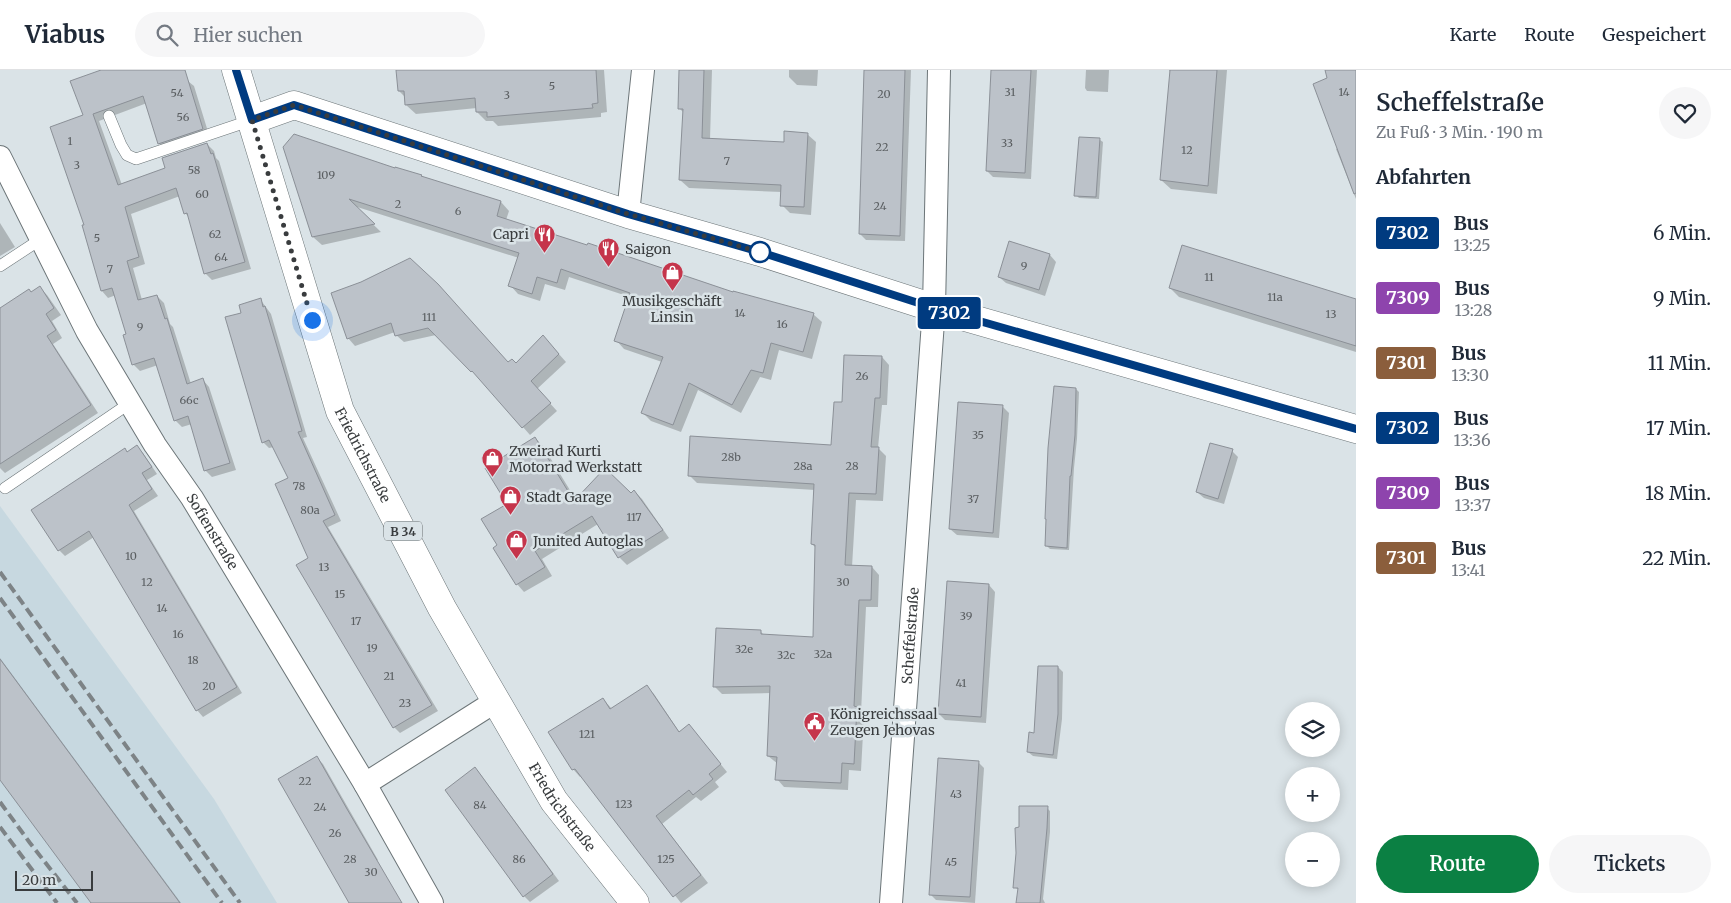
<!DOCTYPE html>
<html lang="de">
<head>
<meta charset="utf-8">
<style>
  :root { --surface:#fff; --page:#f6f6f7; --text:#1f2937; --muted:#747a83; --line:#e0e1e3; --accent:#0b8043 }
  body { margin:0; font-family:Merriweather,serif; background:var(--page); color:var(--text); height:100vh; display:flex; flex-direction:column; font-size:19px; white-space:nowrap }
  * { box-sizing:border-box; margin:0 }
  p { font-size:16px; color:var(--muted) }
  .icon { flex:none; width:28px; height:28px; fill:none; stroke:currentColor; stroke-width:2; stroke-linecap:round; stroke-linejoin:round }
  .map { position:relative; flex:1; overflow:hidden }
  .panel { display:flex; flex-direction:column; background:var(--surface); width:375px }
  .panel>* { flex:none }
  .badge { padding:0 10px; border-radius:4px; font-size:18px; line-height:32px }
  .buttons { position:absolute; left:1285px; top:632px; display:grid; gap:10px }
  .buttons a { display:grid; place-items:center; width:55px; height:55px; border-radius:50%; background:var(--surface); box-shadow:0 2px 12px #0003; font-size:25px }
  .scale { position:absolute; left:15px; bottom:12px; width:78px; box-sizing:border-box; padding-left:5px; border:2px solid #393c3e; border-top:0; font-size:14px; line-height:18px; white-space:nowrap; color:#393c3e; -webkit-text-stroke:4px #dae3e7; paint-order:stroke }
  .you { position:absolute; width:25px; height:25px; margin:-12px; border:4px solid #fff; border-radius:50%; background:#1a73e8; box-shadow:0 0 0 8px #1a73e833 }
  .map>.badge { position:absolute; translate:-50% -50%; box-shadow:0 0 0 2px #fff }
  h2 { padding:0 20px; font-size:19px; line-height:45px }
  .round { display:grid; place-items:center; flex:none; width:52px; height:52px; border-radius:26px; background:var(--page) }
  .head { display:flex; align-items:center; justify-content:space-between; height:85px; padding:0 20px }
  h1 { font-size:24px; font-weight:600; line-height:38px }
  .cta { display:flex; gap:10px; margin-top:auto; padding:10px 20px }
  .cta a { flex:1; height:58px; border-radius:30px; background:var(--accent); color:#fff; font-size:20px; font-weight:600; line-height:58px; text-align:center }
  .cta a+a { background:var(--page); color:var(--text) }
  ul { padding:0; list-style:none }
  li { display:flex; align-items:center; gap:15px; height:65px; padding:0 20px }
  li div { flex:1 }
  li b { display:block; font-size:19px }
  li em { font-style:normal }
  li .badge { min-width:55px; font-weight:700; text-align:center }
  header { display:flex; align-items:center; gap:30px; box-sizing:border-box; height:70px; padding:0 25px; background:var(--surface); border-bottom:1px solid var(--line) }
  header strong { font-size:24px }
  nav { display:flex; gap:28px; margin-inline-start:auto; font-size:18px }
  .search { width:350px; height:45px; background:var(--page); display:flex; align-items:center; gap:12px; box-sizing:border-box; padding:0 18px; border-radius:28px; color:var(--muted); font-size:19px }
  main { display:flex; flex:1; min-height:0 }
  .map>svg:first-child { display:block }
  .built { fill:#c7d8e0 }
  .shadow { fill:#0003 }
  .building { fill:#bcc2c9; stroke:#8b9097 }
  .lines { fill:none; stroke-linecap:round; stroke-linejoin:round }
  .lane-casing { stroke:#6c7578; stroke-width:12 }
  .street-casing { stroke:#6c7578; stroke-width:24 }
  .secondary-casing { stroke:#6c7578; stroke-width:29 }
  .primary-casing { stroke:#6c7578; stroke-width:29 }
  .lane { stroke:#fff; stroke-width:11 }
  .street { stroke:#fff; stroke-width:22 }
  .secondary { stroke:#fff; stroke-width:28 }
  .primary { stroke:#fff; stroke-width:28 }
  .rail { stroke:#7d8386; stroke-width:4; stroke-dasharray:10 5; stroke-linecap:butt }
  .line-casing { stroke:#fff; stroke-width:11 }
  .line { stroke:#003b80; stroke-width:8 }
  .walk { stroke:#393c3e; stroke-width:5; stroke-dasharray:0 9 }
  .stop-dot { fill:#fff; stroke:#003b80; stroke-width:2.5 }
  .labels { text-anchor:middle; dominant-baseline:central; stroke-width:5; stroke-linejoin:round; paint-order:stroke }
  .number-label { font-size:11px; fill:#5a5e61 }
  .shield { fill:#dae3e7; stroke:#696e71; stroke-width:1 }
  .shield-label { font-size:12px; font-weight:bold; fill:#393c3e }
  .poi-label { font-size:14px; fill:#393c3e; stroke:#dae3e7; text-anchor:start }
  .street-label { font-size:14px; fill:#393c3e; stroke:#dae3e7 }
</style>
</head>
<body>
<header>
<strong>Viabus</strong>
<div class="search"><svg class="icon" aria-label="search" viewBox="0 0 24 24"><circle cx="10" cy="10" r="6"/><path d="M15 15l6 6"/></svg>Hier suchen</div>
<nav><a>Karte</a><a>Route</a><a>Gespeichert</a></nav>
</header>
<main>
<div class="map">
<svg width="1356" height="833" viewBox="0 0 1356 833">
  <rect width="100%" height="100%" fill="#dae3e7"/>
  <path class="built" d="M0,436L214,729L277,833H0Z"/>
  <g class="shadow">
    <path d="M100,0H174L194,16L209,65L166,80L159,73L147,33L99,51L122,115L167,99L207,74L214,81L216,88L219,91L251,199L212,210L205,203L189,147L185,143L180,126L131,144L145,194L133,198L142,230L157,226L164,233L170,254L173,257L191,314L203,310L209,317L236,400L212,407L205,400L192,354L182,357L175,350L158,295L140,301L133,294L128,265L116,225L108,228L102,221L85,156L84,46Z"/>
    <path d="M397,0H604L607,42L601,43V47L498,56L493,51H486L477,42V38L416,44L406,35V28L399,21Z"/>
    <path d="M680,0H712L710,70L785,73L807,64L816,72L811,145L790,143L782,135V122L689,118L680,110L684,43L679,38Z"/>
    <path d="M789,0H818L817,16L797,15L789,7Z"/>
    <path d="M866,0H911L905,171L866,170L860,164Z"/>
    <path d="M992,0H1037L1031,109L993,107L987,101Z"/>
    <path d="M1086,0H1109L1108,22L1087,21L1085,18Z"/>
    <path d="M1169,0H1227L1217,124L1171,119L1161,110L1171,4Z"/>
    <path d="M1326,0H1356V129L1336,79L1338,78L1329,9Z"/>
    <path d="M1080,68L1100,70L1103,72L1099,129L1079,128L1076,125Z"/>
    <path d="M284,77L421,106L423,108L501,132L509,141L506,150L734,224L813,244L822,252L812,289L779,280L771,310L760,307L741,343L698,320L681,362L651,351L642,342L662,292L624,279L616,270L630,227L569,207L565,220L545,214L540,231L518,224L510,215L519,188L354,136L381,162L322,175L313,167Z"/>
    <path d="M0,153L15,177L0,186Z"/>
    <path d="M1010,173L1050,185L1056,192L1045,226L1006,213L999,207Z"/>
    <path d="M362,213L509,293L516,295L550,274L566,292L537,319L557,341L530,365L480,308L436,265L404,272L396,265L395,262L355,276L348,268Z"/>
    <path d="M40,218L47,225L61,245L52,251L62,268L53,274L98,343L5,403L0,398V239L29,220L32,223Z"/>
    <path d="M1170,218L1356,230V282L1179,227Z"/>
    <path d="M260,229L271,244L307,367L303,368L341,451L328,457L438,641L400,663L394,657L298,495L309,488L290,409L274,377L269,378L263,372L242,244Z"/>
    <path d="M882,287L889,295L887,335H882L878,378L886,386L883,431L856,430L852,497H872L879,505L878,537H866L861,643L864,645L861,701L849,700L848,720L784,717L777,709L778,694L768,686L771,623L722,624L714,616L760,561L765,566L814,568L817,479L812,474L815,420L697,413L689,405L832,376L844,333Z"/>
    <path d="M1076,319L1079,322L1077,369L1074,398L1069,480L1050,479L1047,476Z"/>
    <path d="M1002,336L1009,343L999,468L957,465L950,459Z"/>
    <path d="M535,368L543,376L576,430L631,424L634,421L642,429L669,468L627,495L619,487L598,454L542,489L552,506L524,522L517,514L499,476L509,434Z"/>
    <path d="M137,377L143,383L157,404L147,410L158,426L134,441L242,623L203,647L197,640L94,467L65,486L59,480L125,380L128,383Z"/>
    <path d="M1232,381L1238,387L1224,434L1204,428L1197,422Z"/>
    <path d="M989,515L995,522L986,653L945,650L939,644Z"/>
    <path d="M0,588L181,833H93L0,707Z"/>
    <path d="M1058,597L1063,602L1062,649L1057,689L1033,686L1028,682L1036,664Z"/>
    <path d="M646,617L654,624L680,663L689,655L727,702L715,712L719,717L701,731L696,727L662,754L708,813L681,833L581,706L580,707L573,699L603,629L612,639Z"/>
    <path d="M317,688L323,694L378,790L369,797L395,833H351Z"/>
    <path d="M978,692L984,698L975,833L936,830L930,824Z"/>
    <path d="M475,698L481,705L559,811L530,832L524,826Z"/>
    <path d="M1047,738L1050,741V762L1043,829L1045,833H1017L1019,820L1014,817L1020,759Z"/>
  </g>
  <g class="building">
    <path d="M101,0H185L203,59L158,74L143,26L93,44L118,115L165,98L162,88L207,73L211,84L213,83L245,192L204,204L187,143L184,144L176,118L125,137L139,187L127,191L138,230L157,225L165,249L167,248L187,314L203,308L230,393L204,401L188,346L174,351L154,288L132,295L123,265L126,264L112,218L101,221L82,155H84L50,57L83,45L70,11Z"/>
    <path d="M396,0H596L598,33L592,34L593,38L487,47V42H476L475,28L405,35L404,21H398Z"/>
    <path d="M679,0H704L702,68L784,72V61L808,63L804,137L780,136L781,115L679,110L683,39H678Z"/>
    <path d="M864,0H905L900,166L859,164Z"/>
    <path d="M991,0H1031L1025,103L986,101Z"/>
    <path d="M1170,0H1217L1208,116L1160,110Z"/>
    <path d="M1325,0H1356V123L1354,124L1313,14L1327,8Z"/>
    <path d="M294,64L395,98V97L422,105L421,106L501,131L497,146L587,175L588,173L733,222V221L814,243L803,282L771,273L763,303L751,300L732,335L689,313L673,355L641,343L663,287L614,271L630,223L561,199L557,213L537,207L532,224L508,216L519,183L349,129L375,154L312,167L283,77Z"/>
    <path d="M1079,67L1100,68L1096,127L1074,126Z"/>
    <path d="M1009,171L1050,184L1039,220L998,207Z"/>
    <path d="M1182,175L1356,229V276L1169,218Z"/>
    <path d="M410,188L438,214L508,292L512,289L516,293L543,265L559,284L531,311L551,333L522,358L472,301L471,302L428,258L395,266L391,253L347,269L331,223L361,212Z"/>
    <path d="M40,216L54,238L46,244L56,260L47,266L91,335L0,394V238L29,219L31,222Z"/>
    <path d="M261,228L263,237L265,236L302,361L298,362L335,445L323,451L432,635L393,658L296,495L308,488L275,414L288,408L269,370L262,373L225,247L241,243L239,235Z"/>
    <path d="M844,285L882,286L880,328H875L871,377H879L876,424L849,423L845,495L872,496L871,530H859L854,636L857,637L854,694L842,693L841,713L775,710L777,687L767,686L770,616L713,617L716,558L761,560V564L813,567L815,475L811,474L814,414L688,406L690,366L831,375L834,332H842Z"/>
    <path d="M1054,316L1076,318L1075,365L1071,406H1070L1067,478L1045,476L1046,449H1045L1048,378Z"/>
    <path d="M958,332L1003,335L993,463L949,459Z"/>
    <path d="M535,367L574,431L605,398L631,423L634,420L663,460L618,488L592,446L535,481L545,497L516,515L493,478L497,475L481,449L507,434L485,398Z"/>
    <path d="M1210,373L1233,379L1218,429L1196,422Z"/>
    <path d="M137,375L152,397L142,403L152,419L129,435L237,617L196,641L89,461L58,481L31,440L125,378L127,382Z"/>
    <path d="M947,511L989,514L981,647L938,644Z"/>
    <path d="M0,589L180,833H91L0,710Z"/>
    <path d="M1038,596H1058V644L1053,685L1027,682L1029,662L1034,663Z"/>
    <path d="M647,615L679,662L689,654L721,694L709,704L713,709L693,725L689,720L656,746L701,805L673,827L575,699L572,700L548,662L603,628L610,639Z"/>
    <path d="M317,686L347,739L402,833H349L278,709Z"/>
    <path d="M938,688L979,691L970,827L929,825Z"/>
    <path d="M475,697L553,804L523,827L445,720Z"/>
    <path d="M1019,736H1048L1047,758L1040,833H1016L1018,818H1013L1016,783L1015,758L1019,757Z"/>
  </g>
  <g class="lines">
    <defs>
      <g id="lane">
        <path d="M109,46L121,75L127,85L136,89L252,50"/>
        <path d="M0,196L41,169"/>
        <path d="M5,418L130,333"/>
      </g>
      <g id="street">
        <path id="s1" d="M0,87L87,261L155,375L192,428L365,714L432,833"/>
        <path d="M628,144L643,0"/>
        <path d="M365,714L496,631"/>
        <path id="s2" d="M891,833L934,238L939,0"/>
      </g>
      <path id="secondary" d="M252,50L294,35L628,144L760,182L934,238L1356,359"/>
      <g id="primary">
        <path id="s3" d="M236,0L340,341L442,538L554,731L635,833"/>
      </g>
    </defs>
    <use href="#lane" class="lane-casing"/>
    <use href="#street" class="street-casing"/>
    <use href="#secondary" class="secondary-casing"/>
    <use href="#primary" class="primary-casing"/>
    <use href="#lane" class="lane"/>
    <use href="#street" class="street"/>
    <use href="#secondary" class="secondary"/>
    <use href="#primary" class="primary"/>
    <g class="rail">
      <path d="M0,502L240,833"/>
      <path d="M0,528L222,833"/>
      <path d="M0,732L30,773L77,833"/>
      <path d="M0,757L57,833"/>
    </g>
  </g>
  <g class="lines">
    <defs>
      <path id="line" d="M236,0L252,50L294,35L628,144L760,182L934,238L1356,359"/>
    </defs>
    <use href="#line" class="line-casing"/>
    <use href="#line" class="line"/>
    <path class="walk" d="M312,250L252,50L294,35L628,144L760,182"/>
  </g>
  <defs>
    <symbol id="restaurant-pin" viewBox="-11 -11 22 30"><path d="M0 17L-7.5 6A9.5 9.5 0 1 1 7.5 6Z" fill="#c5354b" stroke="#dae3e7"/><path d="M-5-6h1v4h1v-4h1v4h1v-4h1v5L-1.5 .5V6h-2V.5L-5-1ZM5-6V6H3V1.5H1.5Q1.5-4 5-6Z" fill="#fff"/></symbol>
    <symbol id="shop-pin" viewBox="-11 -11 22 30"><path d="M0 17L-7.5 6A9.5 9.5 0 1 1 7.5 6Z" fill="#c5354b" stroke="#dae3e7"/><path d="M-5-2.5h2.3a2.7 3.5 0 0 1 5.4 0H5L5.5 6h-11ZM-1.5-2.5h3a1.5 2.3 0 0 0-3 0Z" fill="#fff"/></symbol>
    <symbol id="civic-pin" viewBox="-11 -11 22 30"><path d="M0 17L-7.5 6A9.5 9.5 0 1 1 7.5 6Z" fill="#c5354b" stroke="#dae3e7"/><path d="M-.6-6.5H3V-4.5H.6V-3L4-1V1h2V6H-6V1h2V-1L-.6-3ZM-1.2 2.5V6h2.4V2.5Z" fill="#fff"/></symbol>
  </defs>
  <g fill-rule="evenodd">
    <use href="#restaurant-pin" x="532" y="152" width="25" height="34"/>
    <use href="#restaurant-pin" x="596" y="166" width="25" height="34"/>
    <use href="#shop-pin" x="660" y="190" width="25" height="34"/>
    <use href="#shop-pin" x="480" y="376" width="25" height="34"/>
    <use href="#shop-pin" x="498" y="414" width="25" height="34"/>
    <use href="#shop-pin" x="504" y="458" width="25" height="34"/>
    <use href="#civic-pin" x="802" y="640" width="25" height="34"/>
  </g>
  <circle class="stop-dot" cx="760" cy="182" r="10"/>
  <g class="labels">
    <g class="number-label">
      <text x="552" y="16">5</text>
      <text x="1010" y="22">31</text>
      <text x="1344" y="22">14</text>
      <text x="177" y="23">54</text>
      <text x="884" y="24">20</text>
      <text x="507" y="25">3</text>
      <text x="183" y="47">56</text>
      <text x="70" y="71">1</text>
      <text x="1007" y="73">33</text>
      <text x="882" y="77">22</text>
      <text x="1187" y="80">12</text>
      <text x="727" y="91">7</text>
      <text x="77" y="95">3</text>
      <text x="194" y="100">58</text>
      <text x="326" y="105">109</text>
      <text x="202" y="124">60</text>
      <text x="398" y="134">2</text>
      <text x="880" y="136">24</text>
      <text x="458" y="141">6</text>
      <text x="215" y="164">62</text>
      <text x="97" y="168">5</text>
      <text x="221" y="187">64</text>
      <text x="1024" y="196">9</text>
      <text x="110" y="199">7</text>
      <text x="1209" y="207">11</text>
      <text x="1275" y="227">11a</text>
      <text x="740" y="243">14</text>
      <text x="1331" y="244">13</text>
      <text x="429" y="247">111</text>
      <text x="782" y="254">16</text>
      <text x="140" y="257">9</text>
      <text x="862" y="306">26</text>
      <text x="189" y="330">66c</text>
      <text x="978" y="365">35</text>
      <text x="731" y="387">28b</text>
      <text x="803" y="396">28a</text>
      <text x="852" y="396">28</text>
      <text x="299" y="416">78</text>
      <text x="973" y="429">37</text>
      <text x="310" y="440">80a</text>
      <text x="634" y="447">117</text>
      <text x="131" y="486">10</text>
      <text x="324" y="497">13</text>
      <text x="147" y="512">12</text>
      <text x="843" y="512">30</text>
      <text x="340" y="524">15</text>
      <text x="162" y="538">14</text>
      <text x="966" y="546">39</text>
      <text x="356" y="551">17</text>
      <text x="178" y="564">16</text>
      <text x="372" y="578">19</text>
      <text x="744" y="579">32e</text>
      <text x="823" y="584">32a</text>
      <text x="786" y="585">32c</text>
      <text x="193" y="590">18</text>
      <text x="389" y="606">21</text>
      <text x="961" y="613">41</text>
      <text x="209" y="616">20</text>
      <text x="405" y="633">23</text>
      <text x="587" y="664">121</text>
      <text x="305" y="711">22</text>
      <text x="956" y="724">43</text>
      <text x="624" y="734">123</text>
      <text x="480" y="735">84</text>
      <text x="320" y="737">24</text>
      <text x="335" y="763">26</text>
      <text x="350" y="789">28</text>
      <text x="519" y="789">86</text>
      <text x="666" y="789">125</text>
      <text x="951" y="792">45</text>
      <text x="371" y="802">30</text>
    </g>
    <rect class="shield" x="384" y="451.5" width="38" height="19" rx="4"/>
    <g class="shield-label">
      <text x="403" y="461">B 34</text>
    </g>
    <g class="poi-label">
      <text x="529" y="164" text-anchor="end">Capri</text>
      <text x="625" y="179">Saigon</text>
      <text x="672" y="231" text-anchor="middle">Musikgeschäft<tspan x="672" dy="16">Linsin</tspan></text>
      <text x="509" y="381">Zweirad Kurti<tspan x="509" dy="16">Motorrad Werkstatt</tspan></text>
      <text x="526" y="427">Stadt Garage</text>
      <text x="533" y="471">Junited Autoglas</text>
      <text x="830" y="644">Königreichssaal<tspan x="830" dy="16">Zeugen Jehovas</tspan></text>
    </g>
    <g class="street-label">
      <text stroke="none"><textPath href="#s3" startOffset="406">Friedrichstraße</textPath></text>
      <text stroke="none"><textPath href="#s1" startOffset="431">Sofienstraße</textPath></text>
      <text stroke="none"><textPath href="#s2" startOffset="268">Scheffelstraße</textPath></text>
      <text stroke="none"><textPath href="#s3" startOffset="811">Friedrichstraße</textPath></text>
    </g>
  </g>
</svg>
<div class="buttons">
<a><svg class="icon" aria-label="layers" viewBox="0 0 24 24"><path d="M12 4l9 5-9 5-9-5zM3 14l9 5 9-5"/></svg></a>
<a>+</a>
<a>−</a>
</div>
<div class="scale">20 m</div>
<div class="you" style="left:312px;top:250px"></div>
<b class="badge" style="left:949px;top:243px;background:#003b80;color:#fff">7302</b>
</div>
<section class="panel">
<div class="head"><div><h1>Scheffelstraße</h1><p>Zu Fuß · 3 Min. · 190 m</p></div><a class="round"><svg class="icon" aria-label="heart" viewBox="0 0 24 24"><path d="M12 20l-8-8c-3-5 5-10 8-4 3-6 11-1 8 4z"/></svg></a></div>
<h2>Abfahrten</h2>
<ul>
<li><span class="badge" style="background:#003b80;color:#fff">7302</span><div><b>Bus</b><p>13:25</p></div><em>6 Min.</em></li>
<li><span class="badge" style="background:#8e44ad;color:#fff">7309</span><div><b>Bus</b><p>13:28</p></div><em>9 Min.</em></li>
<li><span class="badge" style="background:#8b5e3c;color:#fff">7301</span><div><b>Bus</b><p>13:30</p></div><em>11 Min.</em></li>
<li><span class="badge" style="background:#003b80;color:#fff">7302</span><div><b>Bus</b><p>13:36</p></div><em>17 Min.</em></li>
<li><span class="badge" style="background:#8e44ad;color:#fff">7309</span><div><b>Bus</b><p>13:37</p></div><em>18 Min.</em></li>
<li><span class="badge" style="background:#8b5e3c;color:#fff">7301</span><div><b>Bus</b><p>13:41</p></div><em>22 Min.</em></li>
</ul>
<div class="cta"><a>Route</a><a>Tickets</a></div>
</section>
</main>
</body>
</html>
